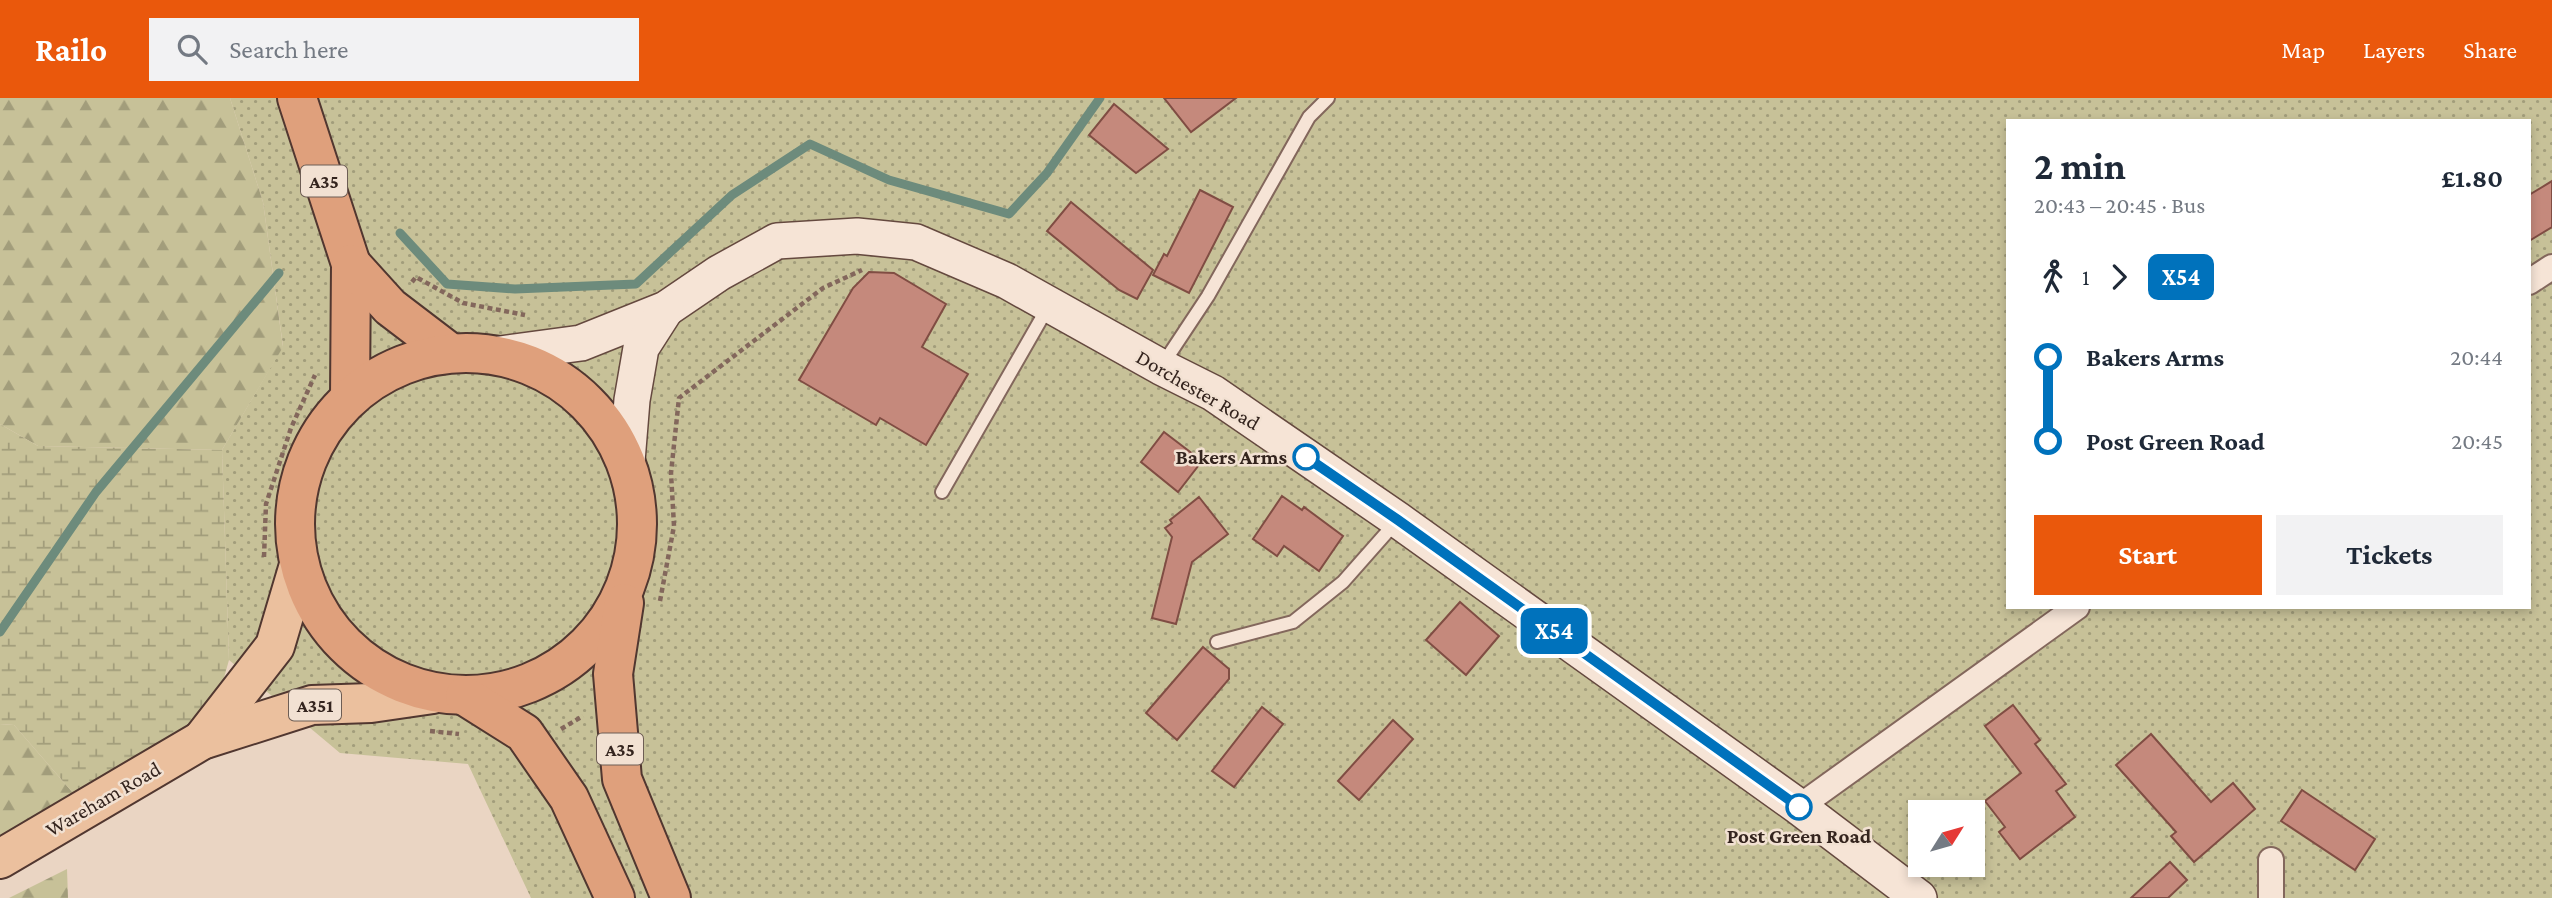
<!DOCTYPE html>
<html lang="en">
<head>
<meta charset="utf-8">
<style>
  :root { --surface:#fff; --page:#f2f2f3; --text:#1f2937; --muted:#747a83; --accent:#ea580c }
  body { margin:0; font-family:"Crimson Pro",serif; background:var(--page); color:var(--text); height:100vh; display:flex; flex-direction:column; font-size:26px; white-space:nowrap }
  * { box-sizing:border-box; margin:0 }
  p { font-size:23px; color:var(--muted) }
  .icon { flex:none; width:38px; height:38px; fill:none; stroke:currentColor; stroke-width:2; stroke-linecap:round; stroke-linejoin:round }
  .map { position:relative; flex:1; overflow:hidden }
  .drawer { position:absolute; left:2006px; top:21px; width:525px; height:490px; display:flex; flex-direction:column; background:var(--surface); border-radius:0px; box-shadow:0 4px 10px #0003 }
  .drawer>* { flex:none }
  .badge { padding:0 14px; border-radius:10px; font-size:24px; line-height:46px }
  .needle { width:46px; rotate:53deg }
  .tools { position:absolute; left:1908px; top:702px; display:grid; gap:14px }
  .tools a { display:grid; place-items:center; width:77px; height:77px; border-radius:0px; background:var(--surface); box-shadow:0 4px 10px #0003; font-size:35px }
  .map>.badge { position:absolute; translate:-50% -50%; box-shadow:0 0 0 4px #fff }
  .legs { display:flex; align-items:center; gap:10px; height:77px; padding:0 28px; font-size:23px }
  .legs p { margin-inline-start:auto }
  .overview { display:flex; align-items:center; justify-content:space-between; height:119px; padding:0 28px }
  h1 { font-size:38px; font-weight:700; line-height:52px }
  .action { display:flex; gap:14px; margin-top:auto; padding:14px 28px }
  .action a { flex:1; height:80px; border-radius:0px; background:var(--accent); color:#fff; font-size:28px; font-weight:700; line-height:80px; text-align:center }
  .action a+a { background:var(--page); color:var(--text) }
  ul { padding:0 28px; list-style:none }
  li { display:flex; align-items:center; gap:24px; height:84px; font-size:26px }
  li i { display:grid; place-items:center; width:10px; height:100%; margin:0 9px; background:currentColor }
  li i::after { content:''; width:18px; height:18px; margin:-9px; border:5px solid; border-radius:50%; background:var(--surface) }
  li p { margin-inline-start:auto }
  li:first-child i { background:linear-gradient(#0000 50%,currentColor 0) }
  li:last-child i { background:linear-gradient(currentColor 50%,#0000 0) }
  header { display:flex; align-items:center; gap:42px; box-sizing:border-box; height:98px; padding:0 35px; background:var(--accent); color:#fff }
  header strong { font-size:33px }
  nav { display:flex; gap:38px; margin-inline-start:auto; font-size:24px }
  .search { width:490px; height:63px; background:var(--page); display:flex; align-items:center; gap:18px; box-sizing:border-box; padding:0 24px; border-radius:0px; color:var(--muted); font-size:26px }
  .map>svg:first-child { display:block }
  .grass { fill:url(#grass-dots); fill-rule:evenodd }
  .forest { fill:url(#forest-firs) }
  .wetland { fill:url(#wetland-marsh) }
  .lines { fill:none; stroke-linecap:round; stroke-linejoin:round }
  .stream { stroke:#6d8b7c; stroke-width:9 }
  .building { fill:#c5897c; stroke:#804d43; stroke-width:2 }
  .service-casing { stroke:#83675c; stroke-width:16 }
  .minor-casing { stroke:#83675c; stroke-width:28 }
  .secondary-casing { stroke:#65493f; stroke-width:38 }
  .primary-casing { stroke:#513730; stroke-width:42 }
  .trunk-casing { stroke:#513730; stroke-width:42 }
  .path { stroke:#83675c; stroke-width:4.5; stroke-dasharray:5 3.5; stroke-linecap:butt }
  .service { stroke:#f6e4d6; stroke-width:12 }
  .minor { stroke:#f6e4d6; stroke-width:24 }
  .secondary { stroke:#f6e4d6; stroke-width:35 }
  .primary { stroke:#ebc09e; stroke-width:38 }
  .trunk { stroke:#dfa07c; stroke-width:38 }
  .line-1-casing { stroke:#fff; stroke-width:16 }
  .line-1 { stroke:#0072bc; stroke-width:10 }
  .stop-1-dot { fill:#fff; stroke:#0072bc; stroke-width:3.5 }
  .labels { text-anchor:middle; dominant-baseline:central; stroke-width:5; stroke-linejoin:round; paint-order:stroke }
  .shield { fill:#f2e1d2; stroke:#6d5d54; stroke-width:2 }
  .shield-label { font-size:19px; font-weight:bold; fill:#34241e }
  .street-label { font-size:21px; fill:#34241e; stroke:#f2e1d2 }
  .stop-label { font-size:21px; font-weight:bold; fill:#34241e; stroke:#f2e1d2; text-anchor:end }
</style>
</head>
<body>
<header>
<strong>Railo</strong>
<div class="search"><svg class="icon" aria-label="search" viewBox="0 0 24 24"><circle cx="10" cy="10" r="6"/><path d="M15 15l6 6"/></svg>Search here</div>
<nav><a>Map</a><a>Layers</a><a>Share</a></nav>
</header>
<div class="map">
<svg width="2552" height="800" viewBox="0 0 2552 800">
  <defs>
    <pattern id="grass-dots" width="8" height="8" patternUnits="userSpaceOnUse" patternTransform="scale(1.75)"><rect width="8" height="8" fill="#c7c198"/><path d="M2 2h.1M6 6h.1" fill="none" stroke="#a29d7b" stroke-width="1.8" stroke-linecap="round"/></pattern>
    <pattern id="forest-firs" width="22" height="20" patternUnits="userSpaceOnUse" patternTransform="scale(1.75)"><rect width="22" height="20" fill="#c7c198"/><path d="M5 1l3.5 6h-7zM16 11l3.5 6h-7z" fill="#a29d7b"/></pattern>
    <pattern id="wetland-marsh" width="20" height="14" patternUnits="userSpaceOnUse" patternTransform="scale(1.75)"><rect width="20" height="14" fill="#c7c198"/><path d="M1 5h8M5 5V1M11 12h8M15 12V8" fill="none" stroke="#a29d7b"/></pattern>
  </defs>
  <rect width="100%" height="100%" fill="#ead5c3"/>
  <path class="grass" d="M230,0H2552V800H531L468,666L340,655L229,562L222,352L283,248L263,104ZM2007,23H2529V509H2007ZM1920,714H1972V766H1920Z"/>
  <g class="forest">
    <path d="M0,0H230L263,104L283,249L222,352L38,348L0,326Z"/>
    <path d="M0,626L14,627L74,696L0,741Z"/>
    <path d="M67,771L68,800H9Z"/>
  </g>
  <path class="wetland" d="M0,326L38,348L222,352L229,562L218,601L184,629L74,696L14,627L0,626Z"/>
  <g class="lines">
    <g class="stream">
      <path d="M400,135L447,186L515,191L636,186L732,97L810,46L889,82L1009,116L1047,75L1100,0"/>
      <path d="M0,534L96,394L279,175"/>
    </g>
  </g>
  <g class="building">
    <path d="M1164,0H1236L1191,34Z"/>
    <path d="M1114,6L1168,51L1136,75L1089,37Z"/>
    <path d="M2552,83V129L2529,143V97Z"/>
    <path d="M1200,92L1233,109L1189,195L1153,177L1164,156L1167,158Z"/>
    <path d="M1071,104L1153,172L1137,201L1119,192L1047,133Z"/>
    <path d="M869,174L894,175L946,206L922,249L968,276L926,347L880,320L876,327L799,282L853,190Z"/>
    <path d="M1164,334L1202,363L1178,394L1141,364Z"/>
    <path d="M1282,398L1302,412L1304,409L1343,438L1319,473L1284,448L1277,458L1253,441Z"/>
    <path d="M1199,399L1228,436L1192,464L1176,526L1152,520L1172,439L1165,430L1172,425L1170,422Z"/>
    <path d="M1460,504L1499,538L1466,577L1426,542Z"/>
    <path d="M1203,549L1229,571V581L1177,642L1146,615Z"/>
    <path d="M2013,607L2040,642L2035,646L2066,686L2056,693L2075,719L2020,761L1999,734L2005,729L1985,703L2021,675L1985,628Z"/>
    <path d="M1262,609L1283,626L1234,689L1212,673Z"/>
    <path d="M1393,622L1413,641L1359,702L1338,683Z"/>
    <path d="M2151,636L2211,704L2233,685L2255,711L2194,764L2171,738L2176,734L2116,667Z"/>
    <path d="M2302,692L2375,741L2355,772L2281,723Z"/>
    <path d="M2170,764L2187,782L2168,800H2131Z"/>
  </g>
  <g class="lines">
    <defs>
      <g id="service">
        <path d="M1163,266L1208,198L1309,19L1328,0"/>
        <path d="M942,394L1048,209"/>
        <path d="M1217,544L1293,524L1343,484L1396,424"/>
      </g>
      <g id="minor">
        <path d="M2529,184L2552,169"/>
        <path d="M1799,709L2077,509"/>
        <path d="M2271,762V800"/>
      </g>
      <g id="secondary">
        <path d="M500,256L581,245L666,211L719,175L777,143L857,138L916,144L1007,183L1161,269L1213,295L1398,422L1799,709L1919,800"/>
        <path d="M627,363L632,302L641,250L666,211"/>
      </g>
      <g id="primary">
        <path d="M202,642L275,548L299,467"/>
        <path d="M0,761L202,642L312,607L371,605L433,596"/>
      </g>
      <g id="trunk">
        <path d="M297,0L351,166L350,298"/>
        <path d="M351,166L390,209L449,254"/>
        <circle cx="466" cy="426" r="171"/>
        <path d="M624,505L613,576L622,681L671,800"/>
        <path d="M465,598L524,635L569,700L615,800"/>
      </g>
    </defs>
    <use href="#service" class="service-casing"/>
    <use href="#minor" class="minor-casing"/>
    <use href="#secondary" class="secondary-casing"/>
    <use href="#primary" class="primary-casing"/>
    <use href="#trunk" class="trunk-casing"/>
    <g class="path">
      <path d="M412,184L416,179L463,205L525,217"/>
      <path d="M264,459L266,406L291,330L315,277"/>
      <path d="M660,503L674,428L671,375L679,300L823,190L862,172"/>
      <path d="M561,631L583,618"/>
      <path d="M430,633L459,636"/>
    </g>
    <use href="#service" class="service"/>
    <use href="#minor" class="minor"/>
    <use href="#secondary" class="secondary"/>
    <use href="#primary" class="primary"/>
    <use href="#trunk" class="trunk"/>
  </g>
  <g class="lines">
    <defs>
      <path id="line-1" d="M1306,359L1398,422L1799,709"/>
    </defs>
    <use href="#line-1" class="line-1-casing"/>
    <use href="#line-1" class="line-1"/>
  </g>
  <g class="stop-1-dot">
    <circle cx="1306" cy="359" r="12"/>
    <circle cx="1799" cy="709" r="12"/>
  </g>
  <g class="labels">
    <g class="shield">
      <rect x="301" y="67.5" width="46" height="31" rx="5"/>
      <rect x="289" y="591.5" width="52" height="31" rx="5"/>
      <rect x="597" y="635.5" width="46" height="31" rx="5"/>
    </g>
    <g class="shield-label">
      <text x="324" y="83">A35</text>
      <text x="315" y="607">A351</text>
      <text x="620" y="651">A35</text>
    </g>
    <g class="street-label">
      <text transform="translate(1198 292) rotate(30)">Dorchester Road</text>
      <text transform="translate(103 701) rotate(-30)">Wareham Road</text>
    </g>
    <g class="stop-label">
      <text x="1287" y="359">Bakers Arms</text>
      <text x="1799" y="738" text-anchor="middle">Post Green Road</text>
    </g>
  </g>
</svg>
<div class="tools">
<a><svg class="needle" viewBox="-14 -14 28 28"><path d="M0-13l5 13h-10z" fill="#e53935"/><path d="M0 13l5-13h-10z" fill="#747a83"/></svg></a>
</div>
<b class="badge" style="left:1554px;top:533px;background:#0072bc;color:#fff">X54</b>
<section class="drawer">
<div class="overview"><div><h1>2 min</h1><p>20:43 – 20:45 · Bus</p></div><b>£1.80</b></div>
<div class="legs"><svg class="icon" aria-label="walk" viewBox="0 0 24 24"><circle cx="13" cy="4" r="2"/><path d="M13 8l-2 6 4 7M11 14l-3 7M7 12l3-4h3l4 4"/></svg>1<svg class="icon" aria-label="forward" viewBox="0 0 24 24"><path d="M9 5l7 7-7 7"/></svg><b class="badge" style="background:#0072bc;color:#fff">X54</b></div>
<ul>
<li><i style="color:#0072bc"></i><b>Bakers Arms</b><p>20:44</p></li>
<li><i style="color:#0072bc"></i><b>Post Green Road</b><p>20:45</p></li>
</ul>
<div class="action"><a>Start</a><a>Tickets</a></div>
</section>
</div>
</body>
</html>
